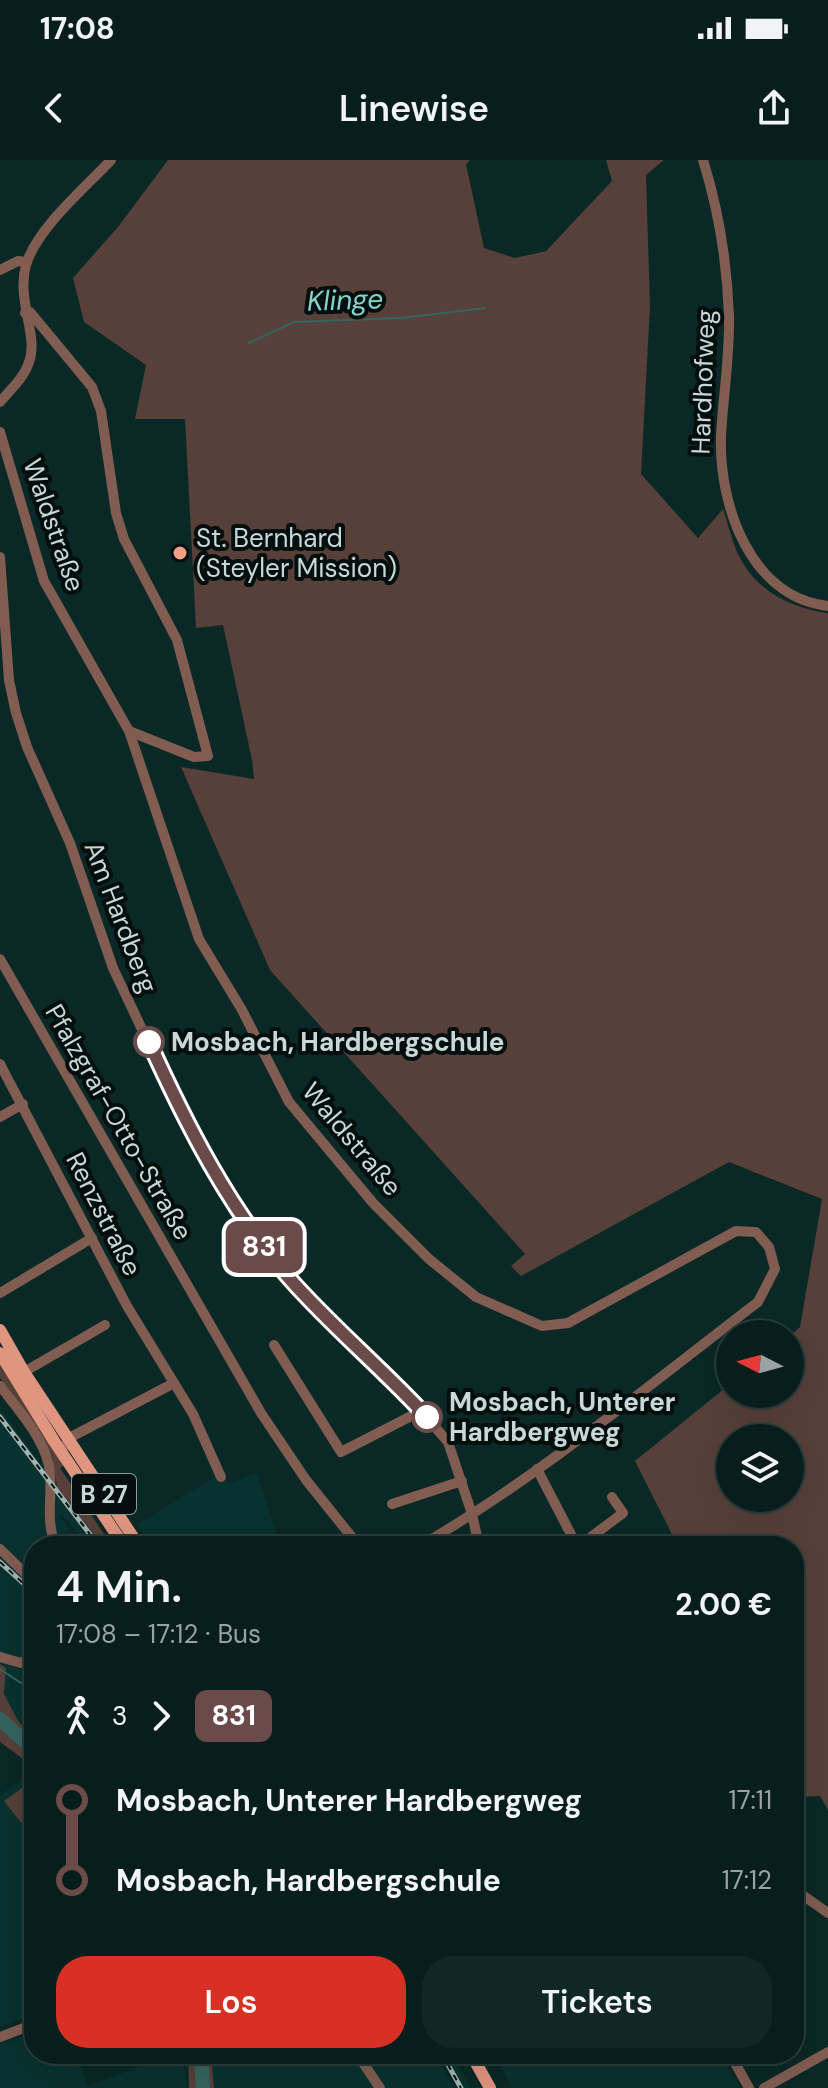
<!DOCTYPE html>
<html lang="de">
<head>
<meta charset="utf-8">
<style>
  :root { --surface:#081e1c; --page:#112725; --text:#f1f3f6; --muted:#98a2a3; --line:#293c3b; --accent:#d93025 }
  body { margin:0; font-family:"DM Sans",sans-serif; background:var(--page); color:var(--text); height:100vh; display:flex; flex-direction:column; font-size:30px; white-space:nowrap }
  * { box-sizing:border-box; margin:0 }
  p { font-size:26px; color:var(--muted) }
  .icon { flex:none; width:44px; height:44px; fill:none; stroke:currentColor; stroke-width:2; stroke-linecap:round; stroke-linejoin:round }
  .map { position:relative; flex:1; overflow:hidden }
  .details { position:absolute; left:24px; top:1376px; width:780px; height:528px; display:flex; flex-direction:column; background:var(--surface); border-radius:32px; box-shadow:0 8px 32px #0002,0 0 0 2px var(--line) }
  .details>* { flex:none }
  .badge { padding:0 16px; border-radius:12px; font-size:28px; line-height:52px }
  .needle { width:52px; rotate:276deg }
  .buttons { position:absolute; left:716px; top:1160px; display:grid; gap:16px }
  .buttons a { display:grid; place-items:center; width:88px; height:88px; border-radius:50%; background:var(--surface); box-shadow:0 8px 32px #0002,0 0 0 2px var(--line); font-size:40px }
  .map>.badge { position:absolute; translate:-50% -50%; box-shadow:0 0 0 4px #fff }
  .legs { display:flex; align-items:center; gap:12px; height:88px; padding:0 32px; font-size:26px }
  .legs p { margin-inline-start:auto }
  .head { display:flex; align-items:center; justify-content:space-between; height:136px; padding:0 32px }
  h1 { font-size:44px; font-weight:600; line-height:60px }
  .action { display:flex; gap:16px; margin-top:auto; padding:16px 32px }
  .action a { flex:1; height:92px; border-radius:32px; background:var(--accent); color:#fff; font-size:32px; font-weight:600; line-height:92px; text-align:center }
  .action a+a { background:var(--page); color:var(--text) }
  ul { padding:0 32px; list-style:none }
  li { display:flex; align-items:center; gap:28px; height:80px; font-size:30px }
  li i { display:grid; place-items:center; width:12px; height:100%; margin:0 10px; background:currentColor }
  li i::after { content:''; width:20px; height:20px; margin:-10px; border:6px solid; border-radius:50%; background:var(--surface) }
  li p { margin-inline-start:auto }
  li:first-child i { background:linear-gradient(#0000 50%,currentColor 0) }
  li:last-child i { background:linear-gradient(currentColor 50%,#0000 0) }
  .status { display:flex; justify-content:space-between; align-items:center; height:56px; padding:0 40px; background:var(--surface); direction:ltr }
  .status svg { height:22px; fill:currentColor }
  header { display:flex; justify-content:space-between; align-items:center; height:104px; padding:0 32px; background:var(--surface); font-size:36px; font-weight:600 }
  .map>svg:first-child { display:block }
  .built { fill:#08322f }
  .green { fill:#564039; fill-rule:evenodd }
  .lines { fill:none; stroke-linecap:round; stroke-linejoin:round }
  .stream { stroke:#34645f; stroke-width:2 }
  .river { stroke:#34645f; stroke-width:14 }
  .minor { stroke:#805c51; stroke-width:10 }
  .major { stroke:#e0957f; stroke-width:12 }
  .rail-casing { stroke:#a1b4b1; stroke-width:5 }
  .rail { stroke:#040e0d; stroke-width:2; stroke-dasharray:6; stroke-linecap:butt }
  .line-1-casing { stroke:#fff; stroke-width:18 }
  .line-1 { stroke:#6a4b49; stroke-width:12 }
  .poi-dot { fill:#f39f85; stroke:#040e0d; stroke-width:3 }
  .stop-1-dot { fill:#fff; stroke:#6a4b49; stroke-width:4 }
  .labels { text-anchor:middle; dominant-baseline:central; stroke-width:8; stroke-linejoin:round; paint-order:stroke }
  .shield { fill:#040e0d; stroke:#8d9b99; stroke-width:2 }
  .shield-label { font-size:24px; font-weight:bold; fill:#c8d8d5 }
  .street-label { font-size:26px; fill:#c8d8d5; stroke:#040e0d }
  .poi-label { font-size:26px; fill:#c8d8d5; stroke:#040e0d; text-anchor:start }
  .stop-label { font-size:26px; font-weight:bold; fill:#c8d8d5; stroke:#040e0d; text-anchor:start }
  .water-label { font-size:28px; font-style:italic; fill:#81d6cc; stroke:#040e0d }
</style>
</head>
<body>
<div class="status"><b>17:08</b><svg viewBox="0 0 49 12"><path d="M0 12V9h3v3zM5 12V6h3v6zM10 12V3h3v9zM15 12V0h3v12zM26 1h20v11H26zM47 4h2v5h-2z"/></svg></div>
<header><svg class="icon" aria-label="back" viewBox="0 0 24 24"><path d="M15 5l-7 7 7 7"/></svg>Linewise<svg class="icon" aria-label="share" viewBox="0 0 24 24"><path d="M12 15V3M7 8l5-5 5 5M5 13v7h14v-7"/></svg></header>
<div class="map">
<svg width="828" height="1928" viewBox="0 0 828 1928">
  <rect width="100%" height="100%" fill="#0a2825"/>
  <g class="built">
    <path d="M0,1248L101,1386H90L52,1346L83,1386H34V1582L17,1559L4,1534L6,1508L0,1504Z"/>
    <path d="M256,1313L281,1386H152L137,1365L216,1316L230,1323Z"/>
    <path d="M33,1612L34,1854L0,1867V1635Z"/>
    <path d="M34,1873V1894H75L88,1926L153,1901L151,1894H182L187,1928H0V1884Z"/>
    <path d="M211,1894H435L455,1928H214Z"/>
    <path d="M439,1894H452L471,1928H459Z"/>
    <path d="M494,1894H721L740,1928H513Z"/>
  </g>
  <g class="green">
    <path d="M168,0H470L466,4L484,88L515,98L546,91L612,21L606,0H664L646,15L650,146L641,314L698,378L723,349C729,366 733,388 743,403C760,433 795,449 828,453V1650L820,1636L798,1637L794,1611V1386H678L635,1301L730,1224V1234H790V1176L800,1167L822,1039L729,1002L521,1116L511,1106L525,1094L270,810L181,607L254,619L252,600L223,465L196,468L185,259H135L146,205L84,162L73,118L118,67ZM730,1278H790V1338H730Z"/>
    <path d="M0,1202L64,1305L60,1308L112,1386H103L57,1327L52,1296L35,1266L0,1218Z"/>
    <path d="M0,1504L6,1508L4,1534L17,1559L34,1582V1607L0,1582Z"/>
    <path d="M26,1625L34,1635V1679L4,1641Z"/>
    <path d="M188,1894H211L214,1928H189Z"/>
  </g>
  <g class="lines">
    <g class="stream">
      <path d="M401,158L486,148"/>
      <path d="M249,183L294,162L400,158"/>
      <path d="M0,1509L21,1523"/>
    </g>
    <g class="river">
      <path d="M0,1559L34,1590"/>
      <path d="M201,1894L203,1928"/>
    </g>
    <g class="minor">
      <path d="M703,0C719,51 727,103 729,156C730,196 723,236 721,277C719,345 750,437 828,446"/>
      <path d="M0,110L18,101L26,102"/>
      <path d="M25,153L30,152L92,227L101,251L116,353L124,379L177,480L208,596L194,597L129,571"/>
      <path d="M0,242C10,230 24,218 29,202C39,176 16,140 26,105C36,69 86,27 111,0"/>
      <path d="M0,272L44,421L129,571L199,779L242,850L289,942L373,1043L429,1099L476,1137L542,1166L568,1163L736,1071L756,1072L769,1087L775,1109L758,1142C648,1226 540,1316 420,1386"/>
      <path d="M0,397L9,520L16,553L27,587L70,683L113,808L156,899L220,1025L251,1070L290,1119L421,1251L448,1282L472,1354L479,1386"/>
      <path d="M0,799L261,1253L306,1320L359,1386"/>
      <path d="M0,904L127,1146L174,1223L71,1277L65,1286"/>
      <path d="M0,957L23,944"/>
      <path d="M0,1133L92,1078"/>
      <path d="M274,1185L341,1292L421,1251"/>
      <path d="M24,1212L105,1165"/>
      <path d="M174,1223L193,1254L221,1317"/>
      <path d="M0,1226C17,1248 43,1277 49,1306C54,1333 44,1359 56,1386"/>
      <path d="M537,1309L577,1386"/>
      <path d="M392,1344L462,1321"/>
      <path d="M579,1386L623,1353L612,1337"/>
      <path d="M0,1389L34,1422"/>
      <path d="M0,1497L21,1503L34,1496"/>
      <path d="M794,1729L828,1753"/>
      <path d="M0,1877L34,1864"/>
      <path d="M357,1894L380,1928"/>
      <path d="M730,1894L749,1928"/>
      <path d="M764,1928L828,1892"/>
    </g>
    <g class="major">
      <path d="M0,1170L24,1212L139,1386"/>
      <path d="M0,1193L54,1281L124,1386"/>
      <path d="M471,1894L490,1928"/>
    </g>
    <defs>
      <g id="rail">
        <path d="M0,1257L99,1386"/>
        <path d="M0,1402L34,1433"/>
        <path d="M442,1894L461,1928"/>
      </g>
    </defs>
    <use href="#rail" class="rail-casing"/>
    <use href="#rail" class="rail"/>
  </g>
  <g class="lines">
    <defs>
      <path id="line-1" d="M149,882C187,966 229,1048 289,1118C332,1167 383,1209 427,1257"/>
    </defs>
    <use href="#line-1" class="line-1-casing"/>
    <use href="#line-1" class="line-1"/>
  </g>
  <circle class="poi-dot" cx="180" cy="393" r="8"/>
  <g class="stop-1-dot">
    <circle cx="149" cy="882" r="14"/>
    <circle cx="427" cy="1257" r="14"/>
  </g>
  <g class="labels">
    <rect class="shield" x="72" y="1314" width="64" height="40" rx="6"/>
    <g class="shield-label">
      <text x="104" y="1334">B 27</text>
    </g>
    <g class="street-label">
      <text transform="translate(703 222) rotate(-88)">Hardhofweg</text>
      <text transform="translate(54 365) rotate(71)">Waldstraße</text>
      <text transform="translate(121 757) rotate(69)">Am Hardberg</text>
      <text transform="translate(119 962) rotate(60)">Pfalzgraf-Otto-Straße</text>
      <text transform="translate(352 979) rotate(50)">Waldstraße</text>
      <text transform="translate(104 1054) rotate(63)">Renzstraße</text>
    </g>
    <g class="poi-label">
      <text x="196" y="378">St. Bernhard<tspan x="196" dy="30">(Steyler Mission)</tspan></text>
    </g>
    <g class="stop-label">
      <text x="171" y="882">Mosbach, Hardbergschule</text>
      <text x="449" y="1242">Mosbach, Unterer<tspan x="449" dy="30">Hardbergweg</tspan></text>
    </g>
    <g class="water-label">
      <text transform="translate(345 140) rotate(-2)">Klinge</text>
    </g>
  </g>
</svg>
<div class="buttons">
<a><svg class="needle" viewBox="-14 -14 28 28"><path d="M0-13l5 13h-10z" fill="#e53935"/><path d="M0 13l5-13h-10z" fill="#98a2a3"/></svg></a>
<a><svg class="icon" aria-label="layers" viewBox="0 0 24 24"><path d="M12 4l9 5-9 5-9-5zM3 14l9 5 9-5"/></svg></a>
</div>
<b class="badge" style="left:264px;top:1087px;background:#6a4b49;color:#fff">831</b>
<section class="details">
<div class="head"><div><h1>4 Min.</h1><p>17:08 – 17:12 · Bus</p></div><b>2.00 €</b></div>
<div class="legs"><svg class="icon" aria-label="walk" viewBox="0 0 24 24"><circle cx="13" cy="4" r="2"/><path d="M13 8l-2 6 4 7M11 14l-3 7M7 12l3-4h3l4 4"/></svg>3<svg class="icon" aria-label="forward" viewBox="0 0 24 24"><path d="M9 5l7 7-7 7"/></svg><b class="badge" style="background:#6a4b49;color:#fff">831</b></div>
<ul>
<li><i style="color:#6a4b49"></i><b>Mosbach, Unterer Hardbergweg</b><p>17:11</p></li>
<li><i style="color:#6a4b49"></i><b>Mosbach, Hardbergschule</b><p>17:12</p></li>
</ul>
<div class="action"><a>Los</a><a>Tickets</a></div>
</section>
</div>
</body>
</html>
